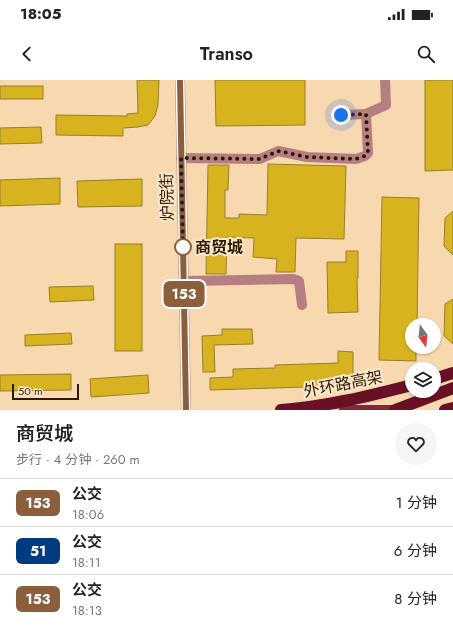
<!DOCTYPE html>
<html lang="zh">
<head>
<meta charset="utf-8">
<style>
  :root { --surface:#fff; --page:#f6f6f6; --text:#222; --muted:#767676; --line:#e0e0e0 }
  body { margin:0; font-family:Jost,"Noto Sans SC",sans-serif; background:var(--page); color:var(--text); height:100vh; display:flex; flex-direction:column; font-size:15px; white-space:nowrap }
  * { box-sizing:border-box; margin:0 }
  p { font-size:13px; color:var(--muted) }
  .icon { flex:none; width:22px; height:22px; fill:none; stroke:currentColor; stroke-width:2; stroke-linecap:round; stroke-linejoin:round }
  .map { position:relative; height:330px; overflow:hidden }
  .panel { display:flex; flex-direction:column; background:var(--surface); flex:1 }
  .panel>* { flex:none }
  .badge { padding:0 8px; border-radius:6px; font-size:14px; line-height:26px }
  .needle { width:26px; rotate:165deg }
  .tools { position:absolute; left:405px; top:238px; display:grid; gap:8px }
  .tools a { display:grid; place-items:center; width:36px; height:36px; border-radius:50%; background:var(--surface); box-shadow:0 1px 3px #0004; font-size:20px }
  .scale { position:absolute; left:12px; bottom:10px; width:67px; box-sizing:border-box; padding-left:4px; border:2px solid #2c1900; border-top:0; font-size:11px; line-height:14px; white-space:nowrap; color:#2c1900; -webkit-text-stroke:3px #fde7cc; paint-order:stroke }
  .you { position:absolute; width:20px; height:20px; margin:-10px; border:3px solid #fff; border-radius:50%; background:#1a73e8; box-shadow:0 0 0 6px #1a73e833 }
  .map>.badge { position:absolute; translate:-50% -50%; box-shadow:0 0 0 2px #fff }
  .round { display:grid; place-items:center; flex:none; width:42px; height:42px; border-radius:21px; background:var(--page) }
  .overview { display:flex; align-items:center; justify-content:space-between; height:68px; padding:0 16px }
  h1 { font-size:19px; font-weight:600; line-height:30px }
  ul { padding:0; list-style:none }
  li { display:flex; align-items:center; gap:12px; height:48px; padding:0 16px; border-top:1px solid var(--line) }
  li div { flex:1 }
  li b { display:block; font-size:15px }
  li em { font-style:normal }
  li .badge { min-width:44px; font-weight:700; text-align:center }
  .status { display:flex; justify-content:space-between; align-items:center; height:28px; padding:0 20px; background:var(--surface); direction:ltr }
  .status svg { height:11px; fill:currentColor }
  header { display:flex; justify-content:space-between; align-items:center; height:52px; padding:0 16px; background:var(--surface); font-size:18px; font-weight:600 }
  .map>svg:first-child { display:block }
  .building { fill:#d8b320; stroke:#977f28 }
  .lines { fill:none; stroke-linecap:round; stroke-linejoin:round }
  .minor { stroke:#b57e83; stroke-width:10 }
  .major { stroke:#87283a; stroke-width:10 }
  .highway { stroke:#6a1026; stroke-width:12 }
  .line-casing { stroke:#fff; stroke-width:9 }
  .line { stroke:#8b5e3c; stroke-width:6 }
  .walk { stroke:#2c1900; stroke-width:4; stroke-dasharray:0 7.2 }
  .stop-dot { fill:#fff; stroke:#8b5e3c; stroke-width:2 }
  .labels { text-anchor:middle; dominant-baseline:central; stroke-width:4; stroke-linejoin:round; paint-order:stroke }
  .street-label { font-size:16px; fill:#2c1900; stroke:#fde7cc }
  .stop-label { font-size:16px; font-weight:bold; fill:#2c1900; stroke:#fde7cc; text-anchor:start }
</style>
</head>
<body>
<div class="status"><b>18:05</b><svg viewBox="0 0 49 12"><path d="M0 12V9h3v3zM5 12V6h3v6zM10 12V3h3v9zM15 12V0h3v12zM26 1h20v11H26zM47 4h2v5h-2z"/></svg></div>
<header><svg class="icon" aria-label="back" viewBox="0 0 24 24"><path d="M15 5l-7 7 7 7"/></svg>Transo<svg class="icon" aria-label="search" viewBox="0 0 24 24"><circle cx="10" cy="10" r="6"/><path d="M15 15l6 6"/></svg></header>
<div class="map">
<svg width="453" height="330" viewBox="0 0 453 330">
  <rect width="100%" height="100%" fill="#f8d8af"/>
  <g class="building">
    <path d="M137,0H159L158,25L155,36L148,45L138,47L123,48V56L56,55V35L127,36V34L138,33Z"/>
    <path d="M215,0H305V45L216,46Z"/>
    <path d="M425,0H453V90L425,91Z"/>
    <rect x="0" y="6" width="43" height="13"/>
    <path d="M41,47L42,63L0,64V48Z"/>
    <path d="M268,84L346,86L344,159L296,158L295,192H276L277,179L253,177L254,158L227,157L226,194H206L208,85H229L228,110H225V138H239V134L267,135Z"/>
    <path d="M60,98V124L0,126V100Z"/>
    <path d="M142,99V126L78,127L77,101Z"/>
    <path d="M382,117L419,118L417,245H412V267H416V281L379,280Z"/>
    <path d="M453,131V175L444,166L445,138Z"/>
    <rect x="115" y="164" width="27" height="107"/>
    <path d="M346,171H358V198H357L358,232L328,233L327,182H346Z"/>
    <path d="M93,206L94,220L50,222L49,207Z"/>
    <path d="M453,219V264L444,256L445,224Z"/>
    <path d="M222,249H252L253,264L214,265L215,292H203L202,256L222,255Z"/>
    <path d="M71,253L72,264L25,266V255Z"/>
    <path d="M338,271L353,272V297H337L338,306L210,310V298L233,297V289L275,288V285L338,283Z"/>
    <path d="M71,294V310L0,311V295Z"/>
    <path d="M148,295L149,313L91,317L90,299Z"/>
  </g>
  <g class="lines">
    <g class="minor">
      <path d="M180,0L186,330"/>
      <path d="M366,34L386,25L385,0"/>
      <path d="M181,78L260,79L278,71L307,77L356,79L365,76L368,73L366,34L341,35"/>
      <path d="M184,201L293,199L299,201L302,225"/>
    </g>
    <path class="major" d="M344,330H393"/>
    <g class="highway">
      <path d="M434,299L453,293"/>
      <path d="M281,330C325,327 369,316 412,305"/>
      <path d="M395,330L453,308"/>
      <path d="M445,330L453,328"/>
    </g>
  </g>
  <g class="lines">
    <defs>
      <path id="line" d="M180,0L186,330"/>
    </defs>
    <use href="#line" class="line-casing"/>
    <use href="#line" class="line"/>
    <path class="walk" d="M183,167V170L181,78L260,79L278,71L307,77L356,79L365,76L368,73L366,34L341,35"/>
  </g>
  <circle class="stop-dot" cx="183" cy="167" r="8"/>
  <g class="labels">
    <g class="street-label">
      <text transform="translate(167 117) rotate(-91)">炉院街</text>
      <text transform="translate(343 304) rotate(-11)">外环路高架</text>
    </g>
    <g class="stop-label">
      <text x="195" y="167">商贸城</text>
    </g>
  </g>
</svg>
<div class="tools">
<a><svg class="needle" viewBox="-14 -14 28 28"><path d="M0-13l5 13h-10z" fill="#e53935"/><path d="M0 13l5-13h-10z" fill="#767676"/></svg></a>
<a><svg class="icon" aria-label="layers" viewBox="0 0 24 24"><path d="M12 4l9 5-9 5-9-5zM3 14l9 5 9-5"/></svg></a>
</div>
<div class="scale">50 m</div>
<div class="you" style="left:341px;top:35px"></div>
<b class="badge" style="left:184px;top:214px;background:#8b5e3c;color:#fff">153</b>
</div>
<section class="panel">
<div class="overview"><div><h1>商贸城</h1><p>步行 · 4 分钟 · 260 m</p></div><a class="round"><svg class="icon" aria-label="heart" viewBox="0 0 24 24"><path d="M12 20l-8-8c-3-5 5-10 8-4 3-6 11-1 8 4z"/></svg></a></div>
<ul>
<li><span class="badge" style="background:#8b5e3c;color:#fff">153</span><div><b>公交</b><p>18:06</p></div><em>1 分钟</em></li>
<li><span class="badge" style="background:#003b80;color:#fff">51</span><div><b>公交</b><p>18:11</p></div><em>6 分钟</em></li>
<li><span class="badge" style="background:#8b5e3c;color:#fff">153</span><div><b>公交</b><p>18:13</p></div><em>8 分钟</em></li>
</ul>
</section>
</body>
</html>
